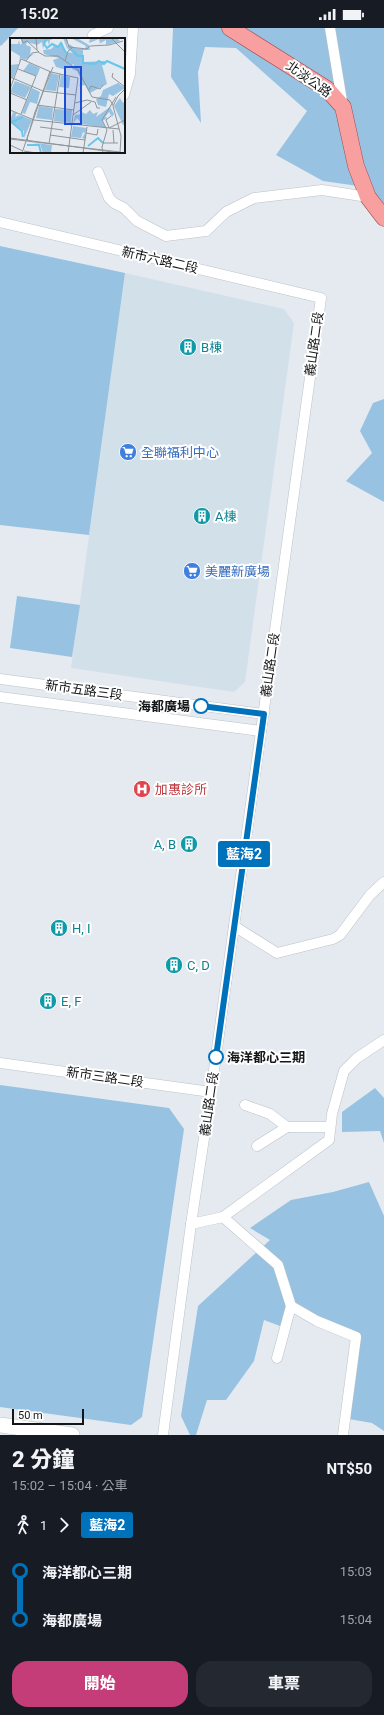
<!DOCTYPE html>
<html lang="zh-TW">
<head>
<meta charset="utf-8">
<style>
  :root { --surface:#171b24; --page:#242831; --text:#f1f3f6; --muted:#9ea1a6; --accent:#c43c78 }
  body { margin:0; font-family:Roboto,"Noto Sans TC",sans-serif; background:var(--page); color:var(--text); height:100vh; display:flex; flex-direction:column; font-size:15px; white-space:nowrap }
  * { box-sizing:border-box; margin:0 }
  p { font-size:13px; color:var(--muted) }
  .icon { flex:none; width:22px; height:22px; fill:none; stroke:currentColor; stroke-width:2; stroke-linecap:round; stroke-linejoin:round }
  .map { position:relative; height:1407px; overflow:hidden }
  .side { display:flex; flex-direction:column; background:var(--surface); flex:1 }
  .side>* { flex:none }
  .badge { padding:0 8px; border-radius:3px; font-size:14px; line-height:26px }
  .scale { position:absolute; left:12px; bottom:10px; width:72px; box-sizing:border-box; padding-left:4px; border:2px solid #131517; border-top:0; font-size:11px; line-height:14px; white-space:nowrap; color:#131517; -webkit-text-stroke:3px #fff; paint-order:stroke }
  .map>.badge { position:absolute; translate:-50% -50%; box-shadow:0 0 0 2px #fff }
  .legs { display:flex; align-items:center; gap:6px; height:44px; padding:0 12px; font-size:13px }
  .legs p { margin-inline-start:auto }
  .summary { display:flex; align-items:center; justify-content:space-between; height:68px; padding:0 12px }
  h1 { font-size:22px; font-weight:800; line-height:30px }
  .cta { display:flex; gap:8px; margin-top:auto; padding:8px 12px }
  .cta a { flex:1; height:46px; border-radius:16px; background:var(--accent); color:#fff; font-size:16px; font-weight:800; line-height:46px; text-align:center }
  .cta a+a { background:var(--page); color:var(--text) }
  ul { padding:0 12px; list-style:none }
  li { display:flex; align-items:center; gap:14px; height:48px; font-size:15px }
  li i { display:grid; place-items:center; width:6px; height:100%; margin:0 5px; background:currentColor }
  li i::after { content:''; width:10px; height:10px; margin:-5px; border:3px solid; border-radius:50%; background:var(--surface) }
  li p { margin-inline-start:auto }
  li:first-child i { background:linear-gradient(#0000 50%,currentColor 0) }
  li:last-child i { background:linear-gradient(currentColor 50%,#0000 0) }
  .status { display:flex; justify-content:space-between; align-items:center; height:28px; padding:0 20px; background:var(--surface); direction:ltr }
  .status svg { height:11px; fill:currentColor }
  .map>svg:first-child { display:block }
  .built { fill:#d2e0ea }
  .green { fill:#97c2e2 }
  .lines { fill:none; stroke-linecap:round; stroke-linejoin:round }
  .street-casing { stroke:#bcc2c7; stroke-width:11 }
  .secondary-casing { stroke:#bcc2c7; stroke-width:16 }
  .primary-casing { stroke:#a44646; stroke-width:17 }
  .street { stroke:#fff; stroke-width:10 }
  .secondary { stroke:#fff; stroke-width:15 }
  .primary { stroke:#f7a09f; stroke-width:16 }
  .line-1-casing { stroke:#fff; stroke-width:9 }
  .line-1 { stroke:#0072bc; stroke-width:6 }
  .stop-1-dot { fill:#fff; stroke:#0072bc; stroke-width:2 }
  .labels { text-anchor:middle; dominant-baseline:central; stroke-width:4; stroke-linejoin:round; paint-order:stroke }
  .street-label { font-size:13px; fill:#131517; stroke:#fff }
  .culture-label { font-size:13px; fill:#0d838f; stroke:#fff; text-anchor:start }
  .shop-label { font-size:13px; fill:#366cbe; stroke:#fff; text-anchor:start }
  .stop-label { font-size:13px; font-weight:bold; fill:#131517; stroke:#fff; text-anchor:end }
  .health-label { font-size:13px; fill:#be3a42; stroke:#fff; text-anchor:start }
  .inset-river { fill:none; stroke:#66c7ec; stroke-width:2 }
  .inset-road { fill:none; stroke:#909599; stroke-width:1 }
  .view { fill:#1d4ed8; fill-opacity:0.15; stroke:#1d4ed8; stroke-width:2 }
  .inset-edge { fill:none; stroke:#131517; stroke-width:2 }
</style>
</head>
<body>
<div class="status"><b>15:02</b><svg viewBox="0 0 49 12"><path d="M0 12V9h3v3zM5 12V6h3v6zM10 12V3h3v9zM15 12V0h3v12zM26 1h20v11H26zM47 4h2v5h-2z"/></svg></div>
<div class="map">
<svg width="384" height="1407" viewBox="0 0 384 1407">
  <rect width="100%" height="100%" fill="#e4eaf0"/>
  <path class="built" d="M125,245L284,281L294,295L245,654L234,664L71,640Z"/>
  <g class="green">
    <path d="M0,0H18L1,18L0,17Z"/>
    <path d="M173,0H384V179L372,160L323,153L276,127L307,83L236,20L205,19L198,44L201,95L171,49Z"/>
    <path d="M0,218L125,245L89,507L0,497Z"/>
    <path d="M384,371V474L346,453L372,425L360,403L373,375Z"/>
    <path d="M17,568L80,577L72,629L10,620Z"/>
    <path d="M0,1057L169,1080L184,1101L142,1389L131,1397L0,1379Z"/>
    <path d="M375,1060L384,1070V1115L380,1103L342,1104V1084Z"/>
    <path d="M369,1154L384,1188V1403L372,1395L343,1390L361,1308L286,1281L280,1298L264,1292L254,1333L226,1372H207L196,1407H190L181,1388L198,1278L270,1212L250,1200L291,1172L333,1164Z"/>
  </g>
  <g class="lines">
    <defs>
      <g id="street">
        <path d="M330,0L343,79"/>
        <path d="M93,7L108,0"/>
        <path d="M124,67L130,46L133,0"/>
        <path d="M98,144L109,170L114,175L124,180L137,193L166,208L206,203L226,184L254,170L322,162L368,169"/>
        <path d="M0,194L321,270L211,1064L191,1196L163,1407"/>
        <path d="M0,651L264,686"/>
        <path d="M0,669L261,703"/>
        <path d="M234,898L277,925L333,911L340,907L370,867L384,854"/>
        <path d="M0,1035L211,1064"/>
        <path d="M245,1077L270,1086L287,1099H330"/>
        <path d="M257,1118L287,1099"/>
        <path d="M223,1189L278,1237L291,1278L277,1330"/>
        <path d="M191,1196L223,1189L329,1112L332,1086L344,1043L357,1030L384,1012"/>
        <path d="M291,1278L317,1293L356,1309L343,1407"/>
      </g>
      <path id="secondary" d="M0,1397L72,1407"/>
      <path id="primary" d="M230,0L327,61L343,79L356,138L368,169L384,190"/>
    </defs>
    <use href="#street" class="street-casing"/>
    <use href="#secondary" class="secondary-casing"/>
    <use href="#primary" class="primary-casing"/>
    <use href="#street" class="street"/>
    <use href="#secondary" class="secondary"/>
    <use href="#primary" class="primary"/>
  </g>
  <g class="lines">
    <defs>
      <path id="line-1" d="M201,678L264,686L216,1029"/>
    </defs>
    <use href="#line-1" class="line-1-casing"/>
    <use href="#line-1" class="line-1"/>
  </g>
  <defs>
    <symbol id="building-disc" viewBox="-11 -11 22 22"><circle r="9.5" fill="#0f9aa8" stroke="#fff"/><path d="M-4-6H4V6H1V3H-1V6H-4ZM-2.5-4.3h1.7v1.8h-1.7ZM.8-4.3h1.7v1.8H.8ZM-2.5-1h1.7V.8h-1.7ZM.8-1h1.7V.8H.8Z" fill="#fff"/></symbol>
    <symbol id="supermarket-disc" viewBox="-11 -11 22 22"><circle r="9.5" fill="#3f7fe0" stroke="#fff"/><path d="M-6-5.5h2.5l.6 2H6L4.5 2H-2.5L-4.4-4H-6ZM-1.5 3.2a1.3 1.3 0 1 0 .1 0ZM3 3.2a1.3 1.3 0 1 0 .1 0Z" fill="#fff"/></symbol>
    <symbol id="hospital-disc" viewBox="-11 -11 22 22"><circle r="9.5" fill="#e0444e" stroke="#fff"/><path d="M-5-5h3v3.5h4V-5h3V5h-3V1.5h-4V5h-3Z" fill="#fff"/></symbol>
  </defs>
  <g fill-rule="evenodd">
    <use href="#building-disc" x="178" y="309" width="20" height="20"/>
    <use href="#supermarket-disc" x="118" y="414" width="20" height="20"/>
    <use href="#building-disc" x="192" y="478" width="20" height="20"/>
    <use href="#supermarket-disc" x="182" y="533" width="20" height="20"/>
    <use href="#hospital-disc" x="132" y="751" width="20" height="20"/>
    <use href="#building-disc" x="179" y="806" width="20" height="20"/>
    <use href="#building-disc" x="49" y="890" width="20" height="20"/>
    <use href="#building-disc" x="164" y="927" width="20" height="20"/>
    <use href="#building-disc" x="38" y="963" width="20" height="20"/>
  </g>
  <g class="stop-1-dot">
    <circle cx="201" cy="678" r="7"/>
    <circle cx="216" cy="1029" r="7"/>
  </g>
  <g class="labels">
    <g class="street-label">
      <text transform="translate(309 51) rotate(35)">北淡公路</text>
      <text transform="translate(160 232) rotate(13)">新市六路二段</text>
      <text transform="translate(314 316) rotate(-82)">義山路二段</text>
      <text transform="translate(270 637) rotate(-82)">義山路二段</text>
      <text transform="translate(84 662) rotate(8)">新市五路三段</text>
      <text transform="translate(105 1049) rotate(8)">新市三路二段</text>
      <text transform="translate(209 1076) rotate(-82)">義山路二段</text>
    </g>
    <g class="culture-label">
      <text x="201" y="319">B棟</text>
      <text x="215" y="488">A棟</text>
      <text x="176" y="816" text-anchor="end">A, B</text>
      <text x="72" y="900">H, I</text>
      <text x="187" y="937">C, D</text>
      <text x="61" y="973">E, F</text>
    </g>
    <g class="shop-label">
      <text x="141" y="424">全聯福利中心</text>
      <text x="205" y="543">美麗新廣場</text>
    </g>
    <g class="stop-label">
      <text x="190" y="678">海都廣場</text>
      <text x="227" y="1029" text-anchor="start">海洋都心三期</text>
    </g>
    <g class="health-label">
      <text x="155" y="761">加惠診所</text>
    </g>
  </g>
  <g transform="translate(10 10)">
    <rect width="115" height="115" fill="#e4eaf0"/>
    <path d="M11,0H46L40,2L39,8L38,3L35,4L33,11L32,4L27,7L17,4L16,7L21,9L20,17L24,16L15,22L11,20L9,26L3,40L0,39V27L9,26L10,18L0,12V6H8L9,2L10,7L12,5ZM53,0L58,2L57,8L59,6L65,10L75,11L76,8L61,0H67L79,7L80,12H73V24L95,23V26L92,27L97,46L80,55L75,47L69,48L72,43L67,33L62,31L64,26L53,31L46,29L43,22L49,20L34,16L33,12L41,11L44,8L43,6L39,10L42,5L48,8L52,5L55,14L63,15L57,10ZM80,0L108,1L110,3L96,7V2L87,7L90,5L89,1L79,5ZM19,25L30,30L27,38L13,33ZM41,35L49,37L46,53L35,52ZM51,37L60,39L59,50L49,49ZM5,43L21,49L15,60L0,54ZM108,45L115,50L103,58L99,56L96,69L88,67L86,61L91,58L93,52ZM22,50L30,54L27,66L20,64L15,76L12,75ZM110,60L113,65L115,63V86L113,87L104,68ZM29,68L43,70L42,82L26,80ZM100,69L104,76L102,79L99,74L95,79L98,80L92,83L96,90L72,86L67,80L63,86L65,77L72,76L69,73L76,76L80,72L83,76L88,74L86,79ZM45,71L62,72L61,85L44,83ZM3,74L7,75L5,79L9,77L22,82L14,100V93L0,83ZM63,88L76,90L75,101L72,100L75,95L73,94L71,100L61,99ZM18,104L42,107L41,115H33L30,106Z" fill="#97c2e2"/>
    <path class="inset-river" d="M37,0L34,6L37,10L42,6L48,9L51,5L56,15M62,12L68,18H73V25L85,26L89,23L94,26L97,23L115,31M0,83L12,93L13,99M2,84L13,79M17,107H29L31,115M78,108L88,100L93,105"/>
    <path class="inset-road" d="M11,0L13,5L17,3L29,14M26,0L27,12M56,0L59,9L77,11L80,8L99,7L113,3M101,0L115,14M16,23L41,34L68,40L58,115M55,23L58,13L62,10M8,31L26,38L11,76M103,35L102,39L115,49M0,39L33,53L66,57M0,51L11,21L16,23L22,15L28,14L35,18H48L68,32L82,59L100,62L103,67M79,52L81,48L90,51L93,47M0,55L17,62M65,65L77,62L85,64L87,70H90M27,67L64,72M0,72L24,82L109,91M63,77L81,64M101,78L96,82L99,90L115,82M30,89L53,92M103,92L104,105M76,95L87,97L88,91M40,97L75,102M0,100L110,115M0,101L110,114M19,103L17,101L25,74L43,29M93,105H108M39,106L50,36M0,107L13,113M14,113L26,115M12,115L40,33M73,115L77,89M93,115L92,109L97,92L92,82L106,59M110,115L111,98L103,68L108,58L115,51"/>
    <path class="view" d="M55,29H71V86H55Z"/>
    <rect width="115" height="115" class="inset-edge"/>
  </g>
</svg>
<div class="scale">50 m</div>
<b class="badge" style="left:244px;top:826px;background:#0072bc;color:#fff">藍海2</b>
</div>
<section class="side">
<div class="summary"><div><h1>2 分鐘</h1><p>15:02 – 15:04 · 公車</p></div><b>NT$50</b></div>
<div class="legs"><svg class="icon" aria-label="walk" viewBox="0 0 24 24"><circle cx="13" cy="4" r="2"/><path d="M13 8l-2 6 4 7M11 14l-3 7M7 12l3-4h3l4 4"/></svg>1<svg class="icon" aria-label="forward" viewBox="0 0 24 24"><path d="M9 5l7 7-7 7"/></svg><b class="badge" style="background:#0072bc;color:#fff">藍海2</b></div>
<ul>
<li><i style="color:#0072bc"></i><b>海洋都心三期</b><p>15:03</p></li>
<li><i style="color:#0072bc"></i><b>海都廣場</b><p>15:04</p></li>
</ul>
<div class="cta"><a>開始</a><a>車票</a></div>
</section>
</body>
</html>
